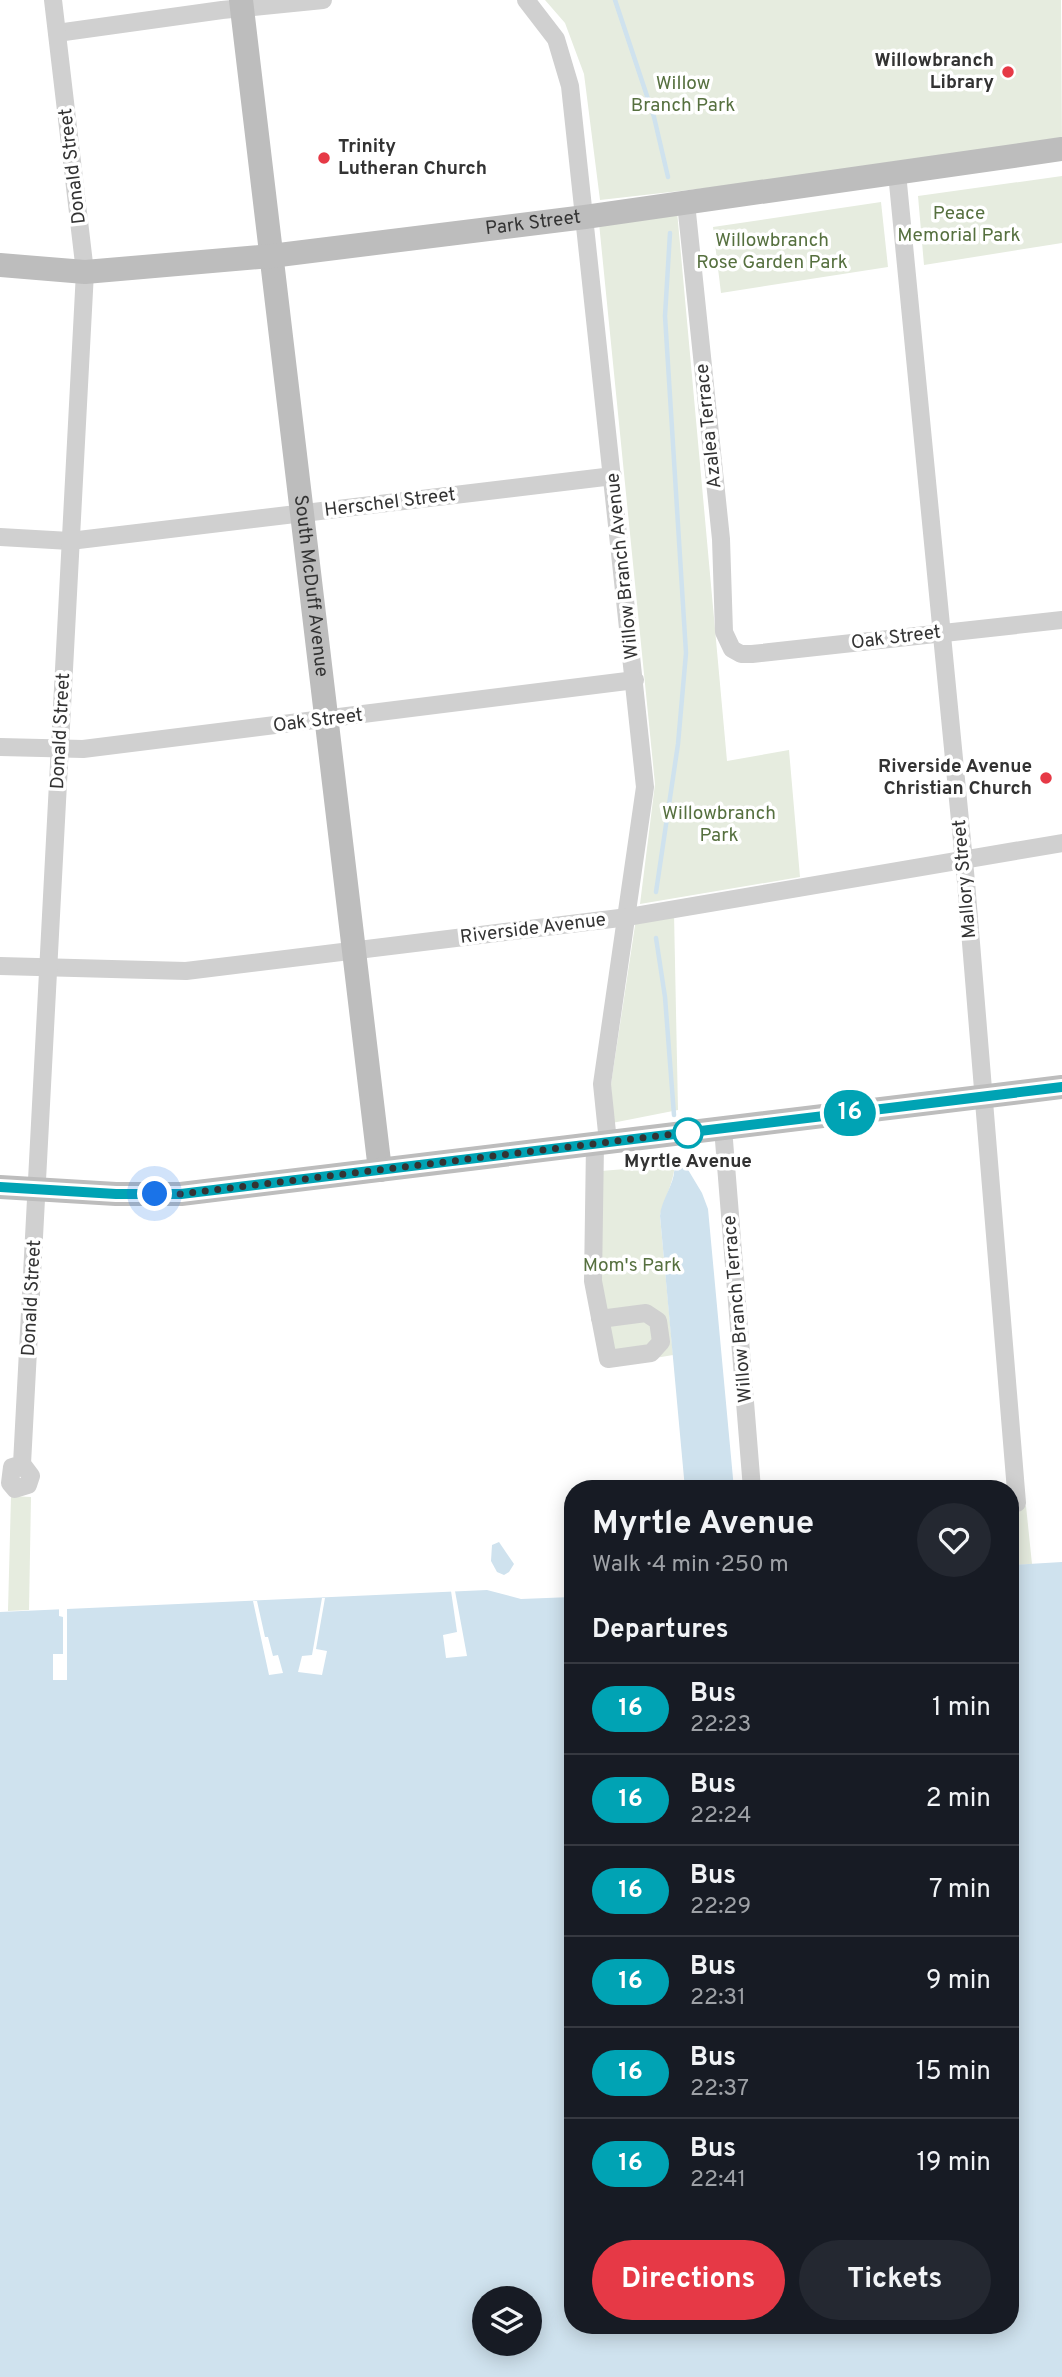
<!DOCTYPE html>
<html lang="en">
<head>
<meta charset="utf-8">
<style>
  :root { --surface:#171b24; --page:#242831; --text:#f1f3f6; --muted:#9ea1a6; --line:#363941; --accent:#e63946 }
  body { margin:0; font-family:Overpass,sans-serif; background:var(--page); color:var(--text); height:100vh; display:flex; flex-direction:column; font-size:26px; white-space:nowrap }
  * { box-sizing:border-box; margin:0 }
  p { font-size:23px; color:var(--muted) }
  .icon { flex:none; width:38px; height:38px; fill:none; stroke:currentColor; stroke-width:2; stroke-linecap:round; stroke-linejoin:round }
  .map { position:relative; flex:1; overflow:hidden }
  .panel { position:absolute; left:564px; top:1480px; width:455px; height:854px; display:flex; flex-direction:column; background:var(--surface); border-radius:28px; box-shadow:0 4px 18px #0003 }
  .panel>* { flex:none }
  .badge { padding:0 14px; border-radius:23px; font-size:24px; line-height:46px }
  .controls { position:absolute; left:472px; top:2286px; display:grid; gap:14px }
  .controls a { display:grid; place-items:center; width:70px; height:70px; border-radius:50%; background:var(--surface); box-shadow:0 4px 18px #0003; font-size:35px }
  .you { position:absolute; width:35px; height:35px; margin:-18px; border:5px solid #fff; border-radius:50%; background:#1a73e8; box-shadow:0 0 0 10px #1a73e833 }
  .map>.badge { position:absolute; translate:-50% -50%; box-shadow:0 0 0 4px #fff }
  h2 { padding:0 28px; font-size:26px; line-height:63px }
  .round { display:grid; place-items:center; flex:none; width:74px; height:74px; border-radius:37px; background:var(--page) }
  .head { display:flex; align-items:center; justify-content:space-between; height:119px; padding:0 28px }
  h1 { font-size:33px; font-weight:700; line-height:52px }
  .button { display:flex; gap:14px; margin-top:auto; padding:14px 28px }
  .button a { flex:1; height:80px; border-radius:42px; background:var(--accent); color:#fff; font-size:28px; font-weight:700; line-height:80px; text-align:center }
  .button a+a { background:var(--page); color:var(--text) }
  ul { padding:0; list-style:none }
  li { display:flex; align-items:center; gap:21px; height:91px; padding:0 28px; border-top:2px solid var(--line) }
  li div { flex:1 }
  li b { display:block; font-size:26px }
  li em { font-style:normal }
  li .badge { min-width:77px; font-weight:700; text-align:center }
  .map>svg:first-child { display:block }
  .green { fill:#e6ecdf }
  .water { fill:#cfe2ee; fill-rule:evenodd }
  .pier { fill:#fff }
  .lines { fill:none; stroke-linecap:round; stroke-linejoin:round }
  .stream { stroke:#cfe2ee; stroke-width:4.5 }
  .street { stroke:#d0d0d0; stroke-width:18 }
  .secondary { stroke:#bdbdbd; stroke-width:24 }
  .line-casing { stroke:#fff; stroke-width:16 }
  .line { stroke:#00a3b4; stroke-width:10 }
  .walk { stroke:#333; stroke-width:7; stroke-dasharray:0 12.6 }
  .poi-dot { fill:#e63946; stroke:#fff; stroke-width:2.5 }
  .stop-dot { fill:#fff; stroke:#00a3b4; stroke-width:3.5 }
  .labels { text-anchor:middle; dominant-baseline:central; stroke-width:7; stroke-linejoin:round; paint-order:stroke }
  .poi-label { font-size:19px; font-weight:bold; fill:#333; stroke:#fff; text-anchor:end }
  .park-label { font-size:19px; fill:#56703f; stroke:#fff }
  .street-label { font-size:19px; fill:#333; stroke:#fff }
  .stop-label { font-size:19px; font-weight:bold; fill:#333; stroke:#fff }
</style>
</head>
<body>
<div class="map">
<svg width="1062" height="2377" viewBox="0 0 1062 2377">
  <rect width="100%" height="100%" fill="#fff"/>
  <g class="green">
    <path d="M545,0H1061L1062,148L600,200L584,74L565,23Z"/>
    <path d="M1062,176V243L924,265L918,196Z"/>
    <path d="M881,202L888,267L721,293L713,227Z"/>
    <path d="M677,211L727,761L789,750L800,877L640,904L655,784L599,223Z"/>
    <path d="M674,913L678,1110L612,1123L611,1084L636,919Z"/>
    <path d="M674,1165C676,1177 663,1202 660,1216L673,1355L614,1365L599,1263L601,1171Z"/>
    <path d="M11,1496L31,1497L29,1610L8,1611Z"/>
    <path d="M1026,1506L1032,1564L1017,1565L1010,1507Z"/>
  </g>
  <g class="water">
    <path d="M684,1163L702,1193L708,1209L734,1489H685L660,1216C661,1199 677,1181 674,1165Z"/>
    <path d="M499,1542L514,1564L509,1572L504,1575L497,1572L491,1561L492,1545Z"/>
    <path d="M1062,1562V2377H0V1612L487,1590L521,1599L572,1597V2326H1010V1565ZM485,2298H530V2343H485Z"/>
  </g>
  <g class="pier">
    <path d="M451,1591H455L467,1656L446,1658L443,1635L457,1632Z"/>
    <path d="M322,1598H325L316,1649L327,1651L322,1675L298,1672L302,1656L312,1655Z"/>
    <path d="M253,1601H257L265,1637H268L273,1656L278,1655L283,1673L269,1675Z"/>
    <path d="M59,1609H67V1680H53V1654H63V1617L59,1616Z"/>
  </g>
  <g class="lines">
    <g class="stream">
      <path d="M615,0L654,117L668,177"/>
      <path d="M656,892L678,744L686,653L665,316L670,233"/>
      <path d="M656,938L665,997L674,1115"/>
    </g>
    <g class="street">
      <path d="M526,0L556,39L570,86L645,787L602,1084L608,1142"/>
      <path d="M57,33L222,10L323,0"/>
      <path d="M897,173L966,882L1017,1503"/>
      <path d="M686,203L721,539L724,632L732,649L741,654H752L1062,620"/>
      <path d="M0,537L70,541L613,476"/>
      <path d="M0,747L83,749L635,680"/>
      <path d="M0,966L186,971L628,917L1062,843"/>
      <path d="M723,1128L752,1489"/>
      <path d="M595,1144L593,1281L608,1359L651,1353L661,1342L658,1321L646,1313L600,1319"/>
      <path d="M22,1464L12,1467L10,1483L15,1489L28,1485L31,1476L22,1464L85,272L53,0"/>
    </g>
    <g class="secondary">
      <path id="s1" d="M241,0L380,1170"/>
      <path id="s2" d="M0,265L85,272L271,256L585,217L1062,149"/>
      <path d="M0,1187L116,1194H181L1062,1087"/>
    </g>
  </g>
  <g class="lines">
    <defs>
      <path id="line" d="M0,1187L116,1194H181L1062,1087"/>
    </defs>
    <use href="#line" class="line-casing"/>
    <use href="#line" class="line"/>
    <path class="walk" d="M155,1194H181L699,1131L688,1133"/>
  </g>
  <g class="poi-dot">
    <circle cx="1008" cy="72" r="7"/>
    <circle cx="324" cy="158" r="7"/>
    <circle cx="1046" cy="778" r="7"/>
  </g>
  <circle class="stop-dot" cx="688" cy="1133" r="14"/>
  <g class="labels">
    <g class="poi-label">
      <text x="994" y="61">Willowbranch<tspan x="994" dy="22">Library</tspan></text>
      <text x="338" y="147" text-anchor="start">Trinity<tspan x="338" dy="22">Lutheran Church</tspan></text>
      <text x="1032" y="767">Riverside Avenue<tspan x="1032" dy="22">Christian Church</tspan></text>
    </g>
    <g class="park-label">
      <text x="683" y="84">Willow<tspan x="683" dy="22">Branch Park</tspan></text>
      <text x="959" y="214">Peace<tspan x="959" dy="22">Memorial Park</tspan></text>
      <text x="772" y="241">Willowbranch<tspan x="772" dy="22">Rose Garden Park</tspan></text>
      <text x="719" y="814">Willowbranch<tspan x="719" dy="22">Park</tspan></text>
      <text x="632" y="1266">Mom's Park</text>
    </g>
    <g class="street-label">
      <text transform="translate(73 166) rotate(-97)">Donald Street</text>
      <text stroke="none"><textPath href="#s2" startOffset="536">Park Street</textPath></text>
      <text transform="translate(709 426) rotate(-96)">Azalea Terrace</text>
      <text transform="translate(390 503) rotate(-7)">Herschel Street</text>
      <text transform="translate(623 566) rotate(-96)">Willow Branch Avenue</text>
      <text stroke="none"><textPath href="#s1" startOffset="590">South McDuff Avenue</textPath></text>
      <text transform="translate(896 638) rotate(-7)">Oak Street</text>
      <text transform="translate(318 721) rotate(-7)">Oak Street</text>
      <text transform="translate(61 731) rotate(-87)">Donald Street</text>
      <text transform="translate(965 879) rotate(-95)">Mallory Street</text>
      <text transform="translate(533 929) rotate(-7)">Riverside Avenue</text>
      <text transform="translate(32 1298) rotate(-87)">Donald Street</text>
      <text transform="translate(738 1309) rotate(-95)">Willow Branch Terrace</text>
    </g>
    <g class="stop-label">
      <text x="688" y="1162">Myrtle Avenue</text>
    </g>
  </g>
</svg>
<div class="controls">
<a><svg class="icon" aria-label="layers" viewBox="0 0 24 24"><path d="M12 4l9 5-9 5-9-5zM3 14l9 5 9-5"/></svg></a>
</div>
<div class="you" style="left:155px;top:1194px"></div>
<b class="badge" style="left:850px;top:1113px;background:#00a3b4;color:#fff">16</b>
<section class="panel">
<div class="head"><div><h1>Myrtle Avenue</h1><p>Walk · 4 min · 250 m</p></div><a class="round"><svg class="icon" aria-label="heart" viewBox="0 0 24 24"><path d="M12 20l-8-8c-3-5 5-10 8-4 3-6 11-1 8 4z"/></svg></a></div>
<h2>Departures</h2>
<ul>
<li><span class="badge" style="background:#00a3b4;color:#fff">16</span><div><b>Bus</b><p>22:23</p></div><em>1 min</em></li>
<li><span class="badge" style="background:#00a3b4;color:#fff">16</span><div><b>Bus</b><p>22:24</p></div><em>2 min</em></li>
<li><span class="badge" style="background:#00a3b4;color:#fff">16</span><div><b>Bus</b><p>22:29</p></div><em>7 min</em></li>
<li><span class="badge" style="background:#00a3b4;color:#fff">16</span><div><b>Bus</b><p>22:31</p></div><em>9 min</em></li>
<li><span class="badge" style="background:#00a3b4;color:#fff">16</span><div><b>Bus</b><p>22:37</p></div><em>15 min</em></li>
<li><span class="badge" style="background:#00a3b4;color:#fff">16</span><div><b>Bus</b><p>22:41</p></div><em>19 min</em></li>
</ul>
<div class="button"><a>Directions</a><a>Tickets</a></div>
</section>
</div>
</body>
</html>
